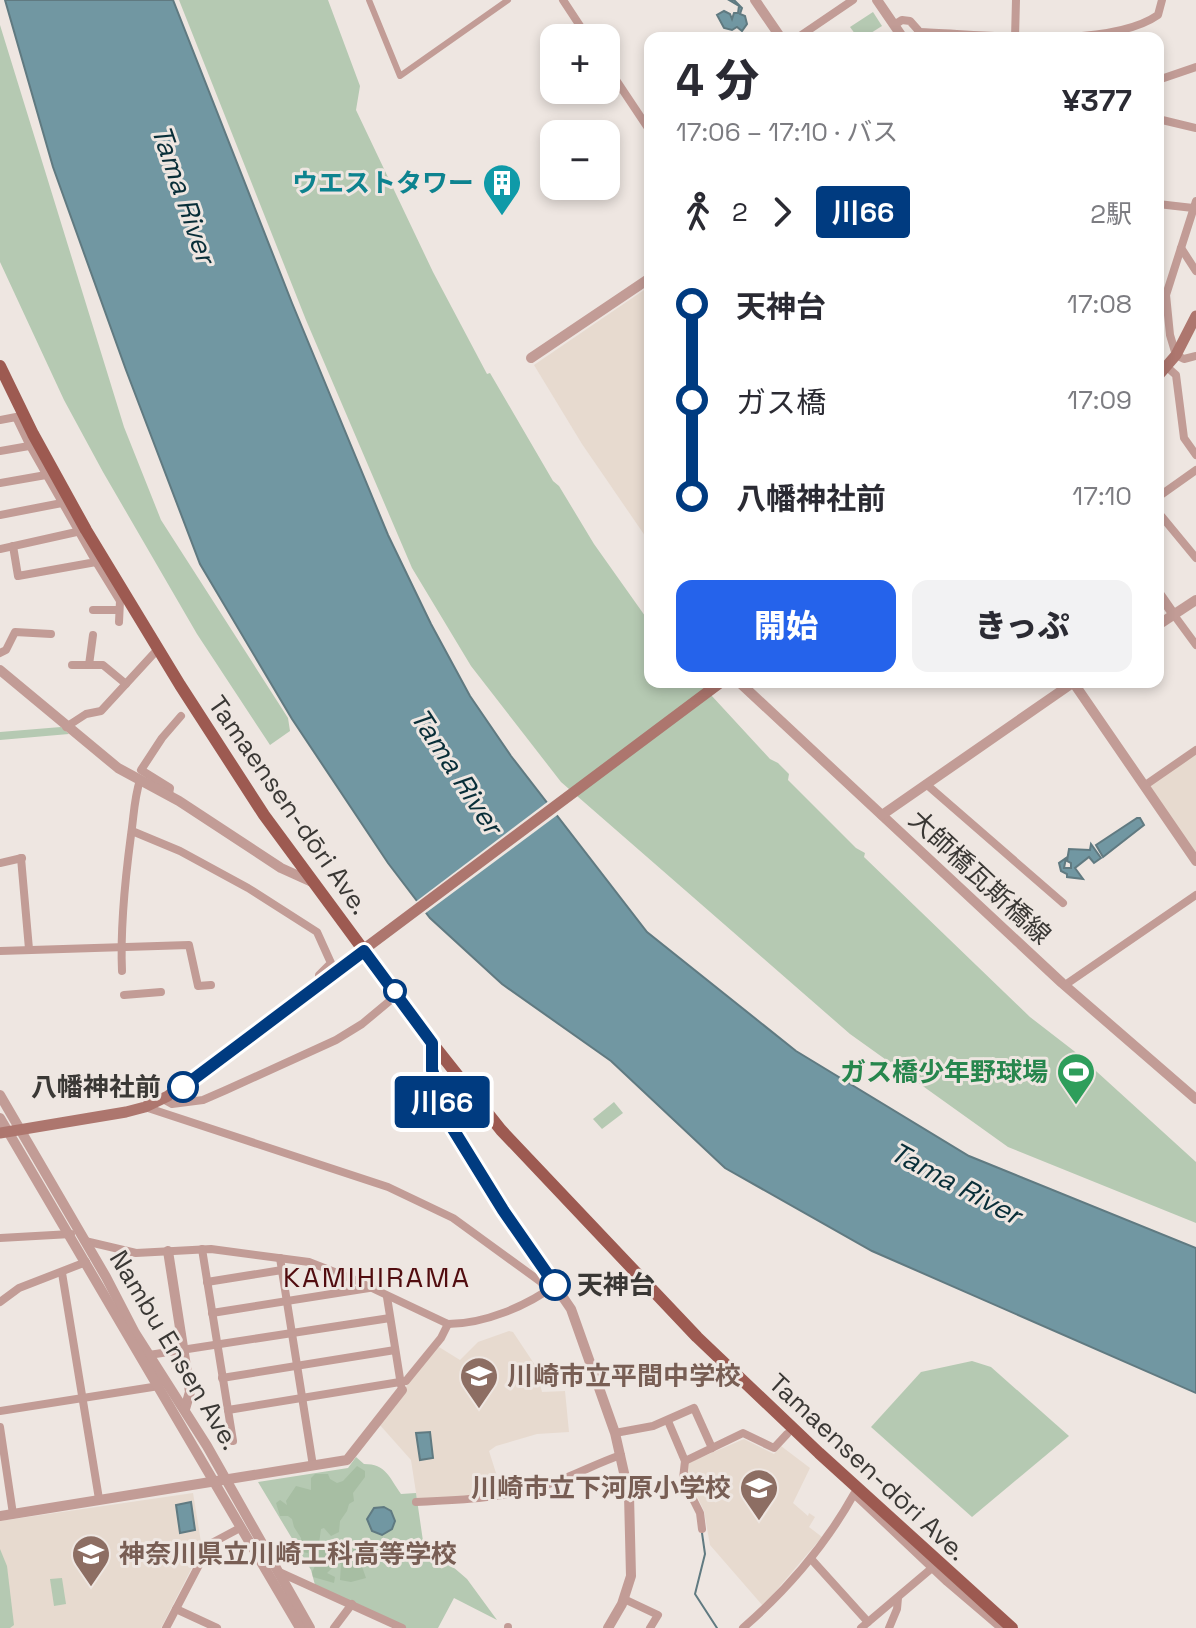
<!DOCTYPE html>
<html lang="ja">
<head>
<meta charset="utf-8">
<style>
  :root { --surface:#fff; --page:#f2f2f3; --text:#2b2b33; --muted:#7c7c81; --accent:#2563eb }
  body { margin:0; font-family:"Space Grotesk","Noto Sans JP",sans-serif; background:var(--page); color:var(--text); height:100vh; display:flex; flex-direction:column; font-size:30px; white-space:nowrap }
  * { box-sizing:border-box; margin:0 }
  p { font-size:26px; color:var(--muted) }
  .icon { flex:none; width:44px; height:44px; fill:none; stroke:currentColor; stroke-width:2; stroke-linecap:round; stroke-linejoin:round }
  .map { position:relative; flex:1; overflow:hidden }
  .side { position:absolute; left:644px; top:32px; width:520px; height:656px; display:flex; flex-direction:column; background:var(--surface); border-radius:16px; box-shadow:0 4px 12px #0003 }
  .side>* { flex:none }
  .badge { padding:0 16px; border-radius:6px; font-size:28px; line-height:52px }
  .controls { position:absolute; left:540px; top:24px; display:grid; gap:16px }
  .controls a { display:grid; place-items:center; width:80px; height:80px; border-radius:16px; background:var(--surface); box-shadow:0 4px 12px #0003; font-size:40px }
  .map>.badge { position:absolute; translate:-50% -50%; box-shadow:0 0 0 4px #fff }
  .legs { display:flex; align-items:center; gap:12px; height:88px; padding:0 32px; font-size:26px }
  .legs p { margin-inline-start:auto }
  .summary { display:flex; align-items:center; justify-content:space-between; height:136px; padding:0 32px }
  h1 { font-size:44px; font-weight:800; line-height:60px }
  .primary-button { display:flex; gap:16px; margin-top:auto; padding:16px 32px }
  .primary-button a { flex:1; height:92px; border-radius:16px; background:var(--accent); color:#fff; font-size:32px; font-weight:800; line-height:92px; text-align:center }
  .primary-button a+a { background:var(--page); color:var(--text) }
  ul { padding:0 32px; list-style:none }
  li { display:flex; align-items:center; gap:28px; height:96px; font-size:30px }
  li i { display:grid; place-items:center; width:12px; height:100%; margin:0 10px; background:currentColor }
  li i::after { content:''; width:20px; height:20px; margin:-10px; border:6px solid; border-radius:50%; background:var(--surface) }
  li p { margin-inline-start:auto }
  li:first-child i { background:linear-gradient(#0000 50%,currentColor 0) }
  li:last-child i { background:linear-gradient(currentColor 50%,#0000 0) }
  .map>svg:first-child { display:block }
  .built { fill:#e7dacf }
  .green { fill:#b5c9b2 }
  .forest { fill:#a7bea3 }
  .water { fill:#7197a2; stroke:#607a81; stroke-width:2 }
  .pier { fill:#eee6e1 }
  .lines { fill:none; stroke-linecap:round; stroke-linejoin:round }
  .stream { stroke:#607a81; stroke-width:2 }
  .pedestrian { stroke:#c29c96; stroke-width:6 }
  .minor { stroke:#c29c96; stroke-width:8 }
  .tertiary { stroke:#c29c96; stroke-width:10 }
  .secondary { stroke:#ad766e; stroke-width:11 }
  .primary { stroke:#9d5a51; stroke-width:12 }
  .line-1-casing { stroke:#fff; stroke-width:18 }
  .line-1 { stroke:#003b80; stroke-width:12 }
  .stop-1-dot { fill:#fff; stroke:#003b80; stroke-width:4 }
  .labels { text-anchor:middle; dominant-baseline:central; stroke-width:6; stroke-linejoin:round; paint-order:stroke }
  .culture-label { font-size:26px; font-weight:bold; fill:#0d838f; stroke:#eee6e1; text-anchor:end }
  .street-label { font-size:26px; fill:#3a3835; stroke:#eee6e1 }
  .leisure-label { font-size:26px; font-weight:bold; fill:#27864d; stroke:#eee6e1; text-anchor:end }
  .stop-label { font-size:26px; font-weight:bold; fill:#3a3835; stroke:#eee6e1; text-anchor:end }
  .education-label { font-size:26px; font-weight:bold; fill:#785e54; stroke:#eee6e1; text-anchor:start }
  .water-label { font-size:28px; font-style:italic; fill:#082e38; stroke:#eee6e1 }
  .neighbourhood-label { font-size:28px; letter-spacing:2px; fill:#510c0f; stroke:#eee6e1 }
</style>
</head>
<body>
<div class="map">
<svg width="1196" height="1628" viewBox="0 0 1196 1628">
  <rect width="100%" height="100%" fill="#eee6e1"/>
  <g class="built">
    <path d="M650,286V543L582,444L534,365Z"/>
    <path d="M1196,754V854L1150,786Z"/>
    <path d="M509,1331L513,1332L535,1365L542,1392L565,1391L569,1432L537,1434L496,1446L489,1451L502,1492L473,1497L417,1499L411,1460L379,1424L403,1395L408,1382L439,1347L460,1360L478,1342Z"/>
    <path d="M744,1439L774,1454L781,1446L810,1468L793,1503L808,1516L809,1513L815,1517L809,1527L822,1537L763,1606L710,1545L704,1511L687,1475L688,1463Z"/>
    <path d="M193,1493L202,1548L161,1628H0V1521Z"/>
  </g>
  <g class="green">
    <path d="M179,0H328L360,86L356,110L433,272L487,374L490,373L553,481L559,486L594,544L650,623V682H699L770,759L778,763L789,774L788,780L856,848L865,853L864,857L1030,1017L1074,1051L1196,1162V1223L1008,1147L850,1034L561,782L471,666L412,568L306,320Z"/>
    <path d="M873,12L882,26L863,38H858L850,27Z"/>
    <path d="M0,25L124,427L161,520L288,718L290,731L270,745L197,634L103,472L64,400L0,262Z"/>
    <path d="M61,727L69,734L0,740V732Z"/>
    <path d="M614,1102L623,1113L602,1129L593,1119Z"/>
    <path d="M972,1361L991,1367L1069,1436L972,1517L871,1427L921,1372Z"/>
    <path d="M356,1457L364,1464C386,1464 389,1477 401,1494L416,1493L423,1541L467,1579L497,1620L454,1598L438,1628H405L315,1585L311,1570L258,1482L348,1468Z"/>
    <path d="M0,1549L7,1566L14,1625L10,1628H0Z"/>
    <path d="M62,1578L66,1604L54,1606L50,1579Z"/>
  </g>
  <path class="forest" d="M357,1466L365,1471V1477L353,1493L354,1501L349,1504L347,1511L340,1521L339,1532L331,1536L324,1528L321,1529L319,1543L332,1547L333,1552L342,1544H354L366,1578L351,1582L340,1580L341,1564L338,1562L327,1573L335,1577L334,1583L313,1577L312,1572L316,1564L309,1554L312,1543H310L308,1553L302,1552L301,1538L294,1527L292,1519L288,1516H280L276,1503L280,1500L287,1505L286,1501L296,1486L311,1490V1478L315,1474H328L330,1479L337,1483L343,1481Z"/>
  <g class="water">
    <path d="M5,0H173L292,303L388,535L431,624L470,696L511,756L647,932L796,1051L969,1156L1196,1248V1393L872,1251L725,1168L611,1061L502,984L430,918L388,863L292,719L200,564L126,370L53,167Z"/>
    <path d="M729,0H734L742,8L740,14L745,16L747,24L742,31L737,27L732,30L724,28L717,15L724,11L730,14L732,19L734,13H738L739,6Z"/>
    <path d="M1137,818H1140L1144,825L1103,857L1096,845Z"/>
    <path d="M1091,844L1101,858L1094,863L1089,857L1075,868L1083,879L1067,877V874L1061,871L1059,863L1066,858L1064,868H1071V863L1067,861L1069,849L1090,850Z"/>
    <path d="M430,1432L433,1458L420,1460L416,1433Z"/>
    <path d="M191,1502L195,1530L180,1533L176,1505Z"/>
    <path d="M384,1507L391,1511L395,1521L392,1529L382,1535L372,1531L367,1519L374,1508Z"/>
  </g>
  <path class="pier" d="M550,800L560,813L423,915L414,903Z"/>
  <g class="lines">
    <path class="stream" d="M702,1533L705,1554L695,1594L717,1628"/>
    <path class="pedestrian" d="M369,0L400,76L508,0"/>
    <g class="minor">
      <path d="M563,0L588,38"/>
      <path d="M894,25L902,20L910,21L918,30V38"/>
      <path d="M919,32C980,34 1108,50 1158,15L1162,0"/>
      <path d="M797,38L853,0"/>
      <path d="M1015,38L1016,0"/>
      <path d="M606,65L650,131"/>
      <path d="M1158,80L1196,67"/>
      <path d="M1158,119L1196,128"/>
      <path d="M1196,201L1166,295L1170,335L1176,355L1184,359L1196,356"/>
      <path d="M1158,204L1193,208"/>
      <path d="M1181,248L1196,271"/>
      <path d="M1167,367L1176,375L1184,438L1196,455"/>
      <path d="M0,420L16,417L29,444L96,562L18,576L13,546"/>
      <path d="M0,451L29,446"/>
      <path d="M0,483L46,475"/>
      <path d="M1158,497L1196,470"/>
      <path d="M1158,512L1196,558"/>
      <path d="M0,515L62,503"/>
      <path d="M0,549L81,531"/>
      <path d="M96,562L120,601L119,622"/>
      <path d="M93,610H119"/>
      <path d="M1174,615L1196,645"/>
      <path d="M0,653L6,650L15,632L51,634"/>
      <path d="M72,665H103L126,684"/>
      <path d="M89,665L93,635"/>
      <path d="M66,727L86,714L101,711L158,649"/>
      <path d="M926,784L1063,903"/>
      <path d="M1144,786L1196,750"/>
      <path d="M169,794L170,788L141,770L162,738L181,716"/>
      <path d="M132,831L180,851L248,888L317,932L331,963L319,975L320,985"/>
      <path d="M21,858L29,949"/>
      <path d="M0,863L22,858"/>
      <path d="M0,951L189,945L198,986L211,985"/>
      <path d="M122,971C120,926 125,880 131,835C134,815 134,799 140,780"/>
      <path d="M1065,985L1196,895"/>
      <path d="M124,995L161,992"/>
      <path d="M163,1099L172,1104L203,1100L226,1090L336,1040L362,1024L398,994"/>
      <path d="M145,1107L388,1187L453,1218L541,1282L547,1291"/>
      <path d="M0,1238L71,1234"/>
      <path d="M85,1241L136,1253L211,1249L309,1262L355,1280L448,1324C484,1324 527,1306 555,1285"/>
      <path d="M202,1249L233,1441"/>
      <path d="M280,1258L313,1466"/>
      <path d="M62,1273L99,1499"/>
      <path d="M207,1282L282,1270"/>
      <path d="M387,1297L401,1385"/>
      <path d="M0,1302L19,1288L86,1262"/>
      <path d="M212,1313L369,1288"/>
      <path d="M149,1355L390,1318"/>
      <path d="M222,1378L395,1350"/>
      <path d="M228,1410L406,1381L441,1338L448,1324"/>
      <path d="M0,1411L159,1386"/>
      <path d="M668,1421L685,1461L683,1479L700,1513L702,1529"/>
      <path d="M0,1427L13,1514"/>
      <path d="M615,1433L653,1426L694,1408L712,1448"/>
      <path d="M685,1461L743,1433L774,1448L787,1434"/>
      <path d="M416,1502C463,1500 507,1498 552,1483C576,1475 597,1463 621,1455"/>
      <path d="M812,1560L868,1622"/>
      <path d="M279,1572L402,1628"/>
      <path d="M624,1599L658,1615L650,1628"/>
      <path d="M176,1609L217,1628"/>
      <path d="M166,1628L210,1544L240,1528"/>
      <path d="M334,1628L352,1604"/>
      <path d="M508,1628V1627"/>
      <path d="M743,1628C788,1589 825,1546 854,1494L947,1582L1001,1628"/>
      <path d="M861,1628L932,1568"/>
      <path d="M889,1628L897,1609L898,1598"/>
    </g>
    <g class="tertiary">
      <path d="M755,0L781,38"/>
      <path d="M877,0L903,38"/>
      <path d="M531,358L650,278"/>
      <path d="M1158,592L1174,615"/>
      <path d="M1158,625L1196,600"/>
      <path d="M0,670L118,768L179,801L281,868L312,882"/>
      <path d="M739,682L1062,983L1196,1099"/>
      <path d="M1073,682L1196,861"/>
      <path d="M882,815L1074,682"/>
      <path d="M432,1043V1070L453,1129L503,1210L571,1309L615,1433L629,1495L631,1576L622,1604L608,1628"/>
      <path d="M0,1095L106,1277L135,1333L207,1446L310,1628"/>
      <path d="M0,1118L300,1628"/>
      <path d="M168,1251L190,1392L185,1409"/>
      <path d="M0,1516L347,1460L402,1390"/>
    </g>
    <g class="secondary">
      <path d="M1158,376L1176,355L1196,316"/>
      <path d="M0,1133L126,1112L145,1107L168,1096L721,682"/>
    </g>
    <path class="primary" d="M0,366L33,434L86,530L180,685L264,815L432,1043L501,1130L697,1337L819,1453L1012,1628"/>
  </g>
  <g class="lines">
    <defs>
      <path id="line-1" d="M183,1087L364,951L432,1043V1070L453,1129L503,1210L555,1285"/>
    </defs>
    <use href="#line-1" class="line-1-casing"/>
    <use href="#line-1" class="line-1"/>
  </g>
  <defs>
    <symbol id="building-pin" viewBox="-11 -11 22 30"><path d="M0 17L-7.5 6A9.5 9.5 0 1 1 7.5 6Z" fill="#0f9aa8" stroke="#eee6e1"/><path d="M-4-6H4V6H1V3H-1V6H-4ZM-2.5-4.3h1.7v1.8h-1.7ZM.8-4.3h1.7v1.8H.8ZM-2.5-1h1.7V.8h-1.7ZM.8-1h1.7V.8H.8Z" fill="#fff"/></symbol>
    <symbol id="stadium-pin" viewBox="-11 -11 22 30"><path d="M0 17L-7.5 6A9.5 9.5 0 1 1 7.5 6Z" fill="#2e9e5b" stroke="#eee6e1"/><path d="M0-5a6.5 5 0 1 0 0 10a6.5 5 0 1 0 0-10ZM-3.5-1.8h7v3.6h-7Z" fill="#fff"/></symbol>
    <symbol id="school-pin" viewBox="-11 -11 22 30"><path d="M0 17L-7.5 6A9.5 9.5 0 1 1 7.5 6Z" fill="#8d6e63" stroke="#eee6e1"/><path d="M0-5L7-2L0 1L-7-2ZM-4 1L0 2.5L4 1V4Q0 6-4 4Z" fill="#fff"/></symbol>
  </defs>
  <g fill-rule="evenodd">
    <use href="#building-pin" x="480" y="161" width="44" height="60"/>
    <use href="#stadium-pin" x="1054" y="1050" width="44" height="60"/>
    <use href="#school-pin" x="457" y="1354" width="44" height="60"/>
    <use href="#school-pin" x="737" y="1466" width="44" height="60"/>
    <use href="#school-pin" x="69" y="1532" width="44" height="60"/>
  </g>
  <g class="stop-1-dot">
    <circle cx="395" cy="991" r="10"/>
    <circle cx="183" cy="1087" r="14"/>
    <circle cx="555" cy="1285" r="14"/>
  </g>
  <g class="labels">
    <g class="culture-label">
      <text x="474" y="183">ウエストタワー</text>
    </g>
    <g class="street-label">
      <text transform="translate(289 805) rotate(55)">Tamaensen-dōri Ave.</text>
      <text transform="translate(980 877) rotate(43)">大師橋瓦斯橋線</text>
      <text transform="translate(175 1350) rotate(59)">Nambu Ensen Ave.</text>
      <text transform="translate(868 1467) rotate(43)">Tamaensen-dōri Ave.</text>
    </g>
    <g class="leisure-label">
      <text x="1048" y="1072">ガス橋少年野球場</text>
    </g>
    <g class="stop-label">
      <text x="161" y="1087">八幡神社前</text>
      <text x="577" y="1285" text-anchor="start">天神台</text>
    </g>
    <g class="education-label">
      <text x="507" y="1376">川崎市立平間中学校</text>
      <text x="731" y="1488" text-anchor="end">川崎市立下河原小学校</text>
      <text x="119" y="1554">神奈川県立川崎工科高等学校</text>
    </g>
    <g class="water-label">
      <text transform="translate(184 194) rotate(71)">Tama River</text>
      <text transform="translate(457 771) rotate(57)">Tama River</text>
      <text transform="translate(956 1183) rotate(28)">Tama River</text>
    </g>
    <g class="neighbourhood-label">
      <text x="377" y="1277">KAMIHIRAMA</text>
    </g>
  </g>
</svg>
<div class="controls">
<a>+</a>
<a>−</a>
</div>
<b class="badge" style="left:442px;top:1102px;background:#003b80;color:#fff">川66</b>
<section class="side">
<div class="summary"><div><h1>4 分</h1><p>17:06 – 17:10 · バス</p></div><b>¥377</b></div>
<div class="legs"><svg class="icon" aria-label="walk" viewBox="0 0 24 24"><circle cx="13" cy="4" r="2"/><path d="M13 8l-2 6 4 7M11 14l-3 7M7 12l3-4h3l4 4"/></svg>2<svg class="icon" aria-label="forward" viewBox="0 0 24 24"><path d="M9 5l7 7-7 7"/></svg><b class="badge" style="background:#003b80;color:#fff">川66</b><p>2駅</p></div>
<ul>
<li><i style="color:#003b80"></i><b>天神台</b><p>17:08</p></li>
<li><i style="color:#003b80"></i><span>ガス橋</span><p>17:09</p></li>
<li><i style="color:#003b80"></i><b>八幡神社前</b><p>17:10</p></li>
</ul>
<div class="primary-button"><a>開始</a><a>きっぷ</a></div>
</section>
</div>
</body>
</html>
